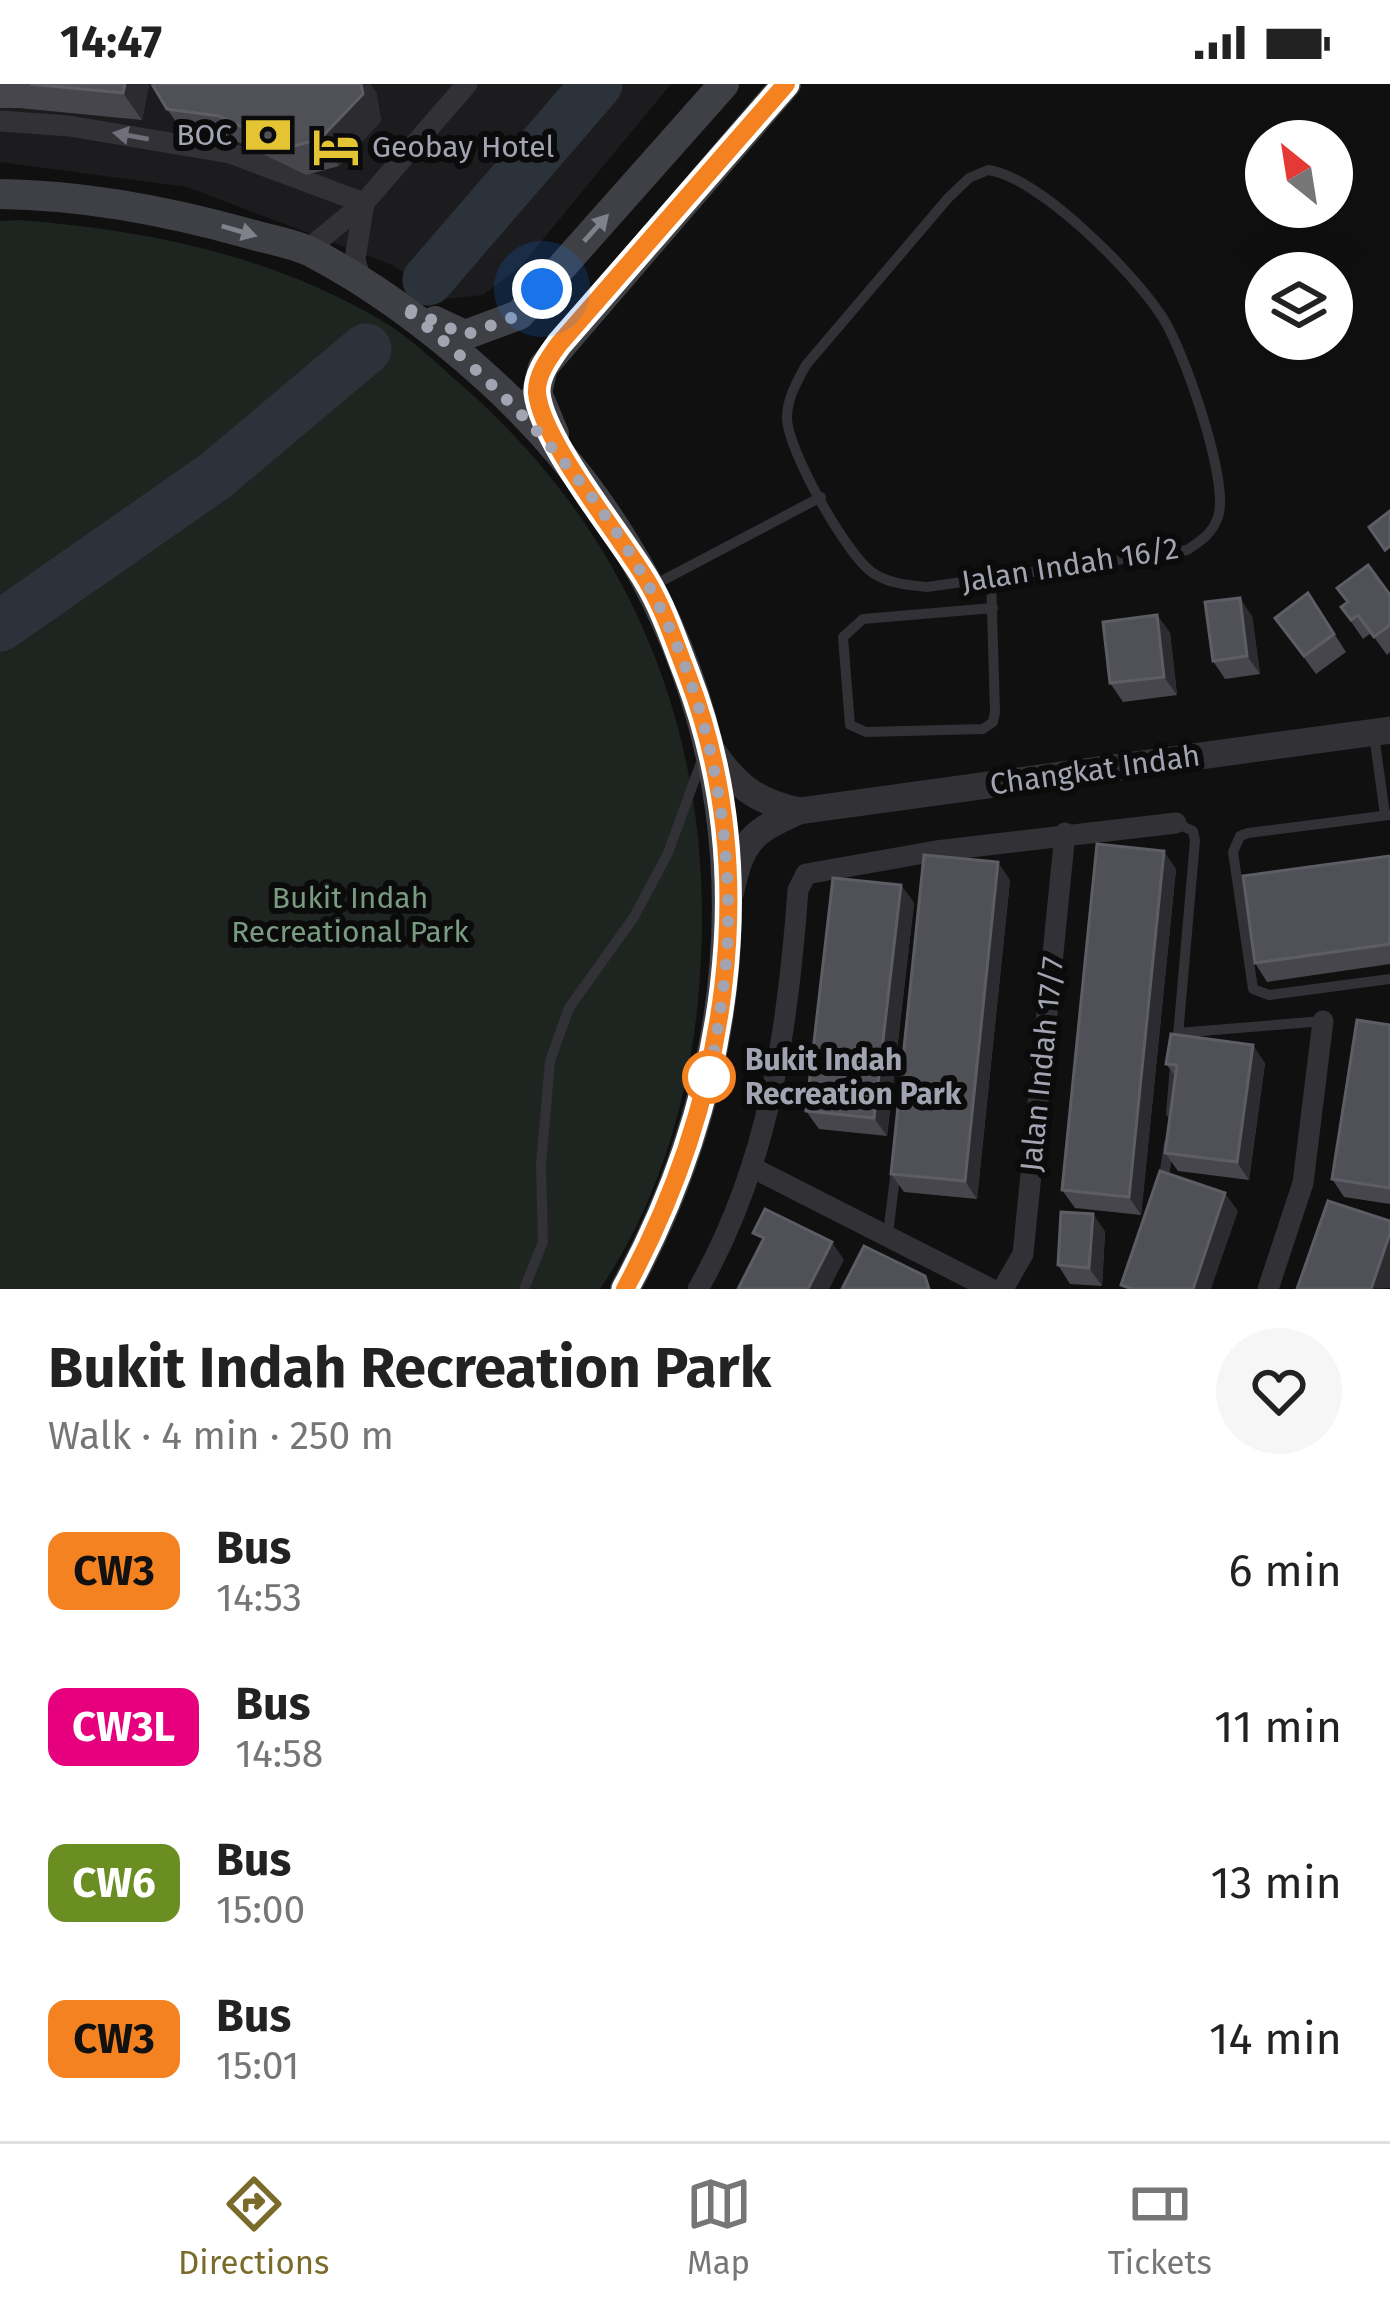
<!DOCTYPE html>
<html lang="en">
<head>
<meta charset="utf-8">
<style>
  :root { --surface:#fff; --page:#f6f6f6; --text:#222; --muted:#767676; --line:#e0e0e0; --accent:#7a6b2a }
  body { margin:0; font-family:"Fira Sans",sans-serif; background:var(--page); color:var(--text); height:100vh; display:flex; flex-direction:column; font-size:45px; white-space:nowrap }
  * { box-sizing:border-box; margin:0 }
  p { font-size:39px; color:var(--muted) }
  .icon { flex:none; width:66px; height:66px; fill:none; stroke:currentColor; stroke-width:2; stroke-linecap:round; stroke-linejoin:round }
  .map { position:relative; height:1205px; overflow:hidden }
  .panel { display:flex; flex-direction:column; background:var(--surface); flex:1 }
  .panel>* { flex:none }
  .badge { padding:0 24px; border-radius:18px; font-size:42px; line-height:78px }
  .needle { width:78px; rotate:330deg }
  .buttons { position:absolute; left:1245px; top:36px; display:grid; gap:24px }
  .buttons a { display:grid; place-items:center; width:108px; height:108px; border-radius:50%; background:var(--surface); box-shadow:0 12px 48px #0002; font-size:60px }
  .you { position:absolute; width:60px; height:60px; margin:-30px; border:9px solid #fff; border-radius:50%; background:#1a73e8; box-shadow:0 0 0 18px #1a73e833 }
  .map>.badge { position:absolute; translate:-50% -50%; box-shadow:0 0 0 6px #fff }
  .round { display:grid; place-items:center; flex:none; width:126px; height:126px; border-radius:63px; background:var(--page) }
  .headline { display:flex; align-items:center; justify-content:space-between; height:204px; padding:0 48px }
  h1 { font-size:57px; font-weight:700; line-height:90px }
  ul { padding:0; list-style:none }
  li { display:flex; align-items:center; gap:36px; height:156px; padding:0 48px }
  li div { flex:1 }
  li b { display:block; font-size:45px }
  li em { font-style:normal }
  li .badge { min-width:132px; font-weight:700; text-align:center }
  .status { display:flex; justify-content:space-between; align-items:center; height:84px; padding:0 60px; background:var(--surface); direction:ltr }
  .status svg { height:33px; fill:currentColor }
  .tabs { display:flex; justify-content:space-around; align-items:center; height:168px; border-top:3px solid var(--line); background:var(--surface); font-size:33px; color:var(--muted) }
  .tabs a { display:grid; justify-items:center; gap:6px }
  .tabs .current { color:var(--accent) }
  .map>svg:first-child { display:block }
  .built { fill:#1c1c1e }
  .green { fill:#1e2520 }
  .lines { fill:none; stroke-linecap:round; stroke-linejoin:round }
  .river { stroke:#2c323a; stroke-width:51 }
  .service { stroke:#313136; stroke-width:10 }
  .minor { stroke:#313136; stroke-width:21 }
  .tertiary { stroke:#313136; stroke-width:27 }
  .secondary { stroke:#3f4045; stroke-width:30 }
  .wall { fill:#46464c }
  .shaded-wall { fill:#2c2c30 }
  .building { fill:#505057; stroke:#5d5d65; stroke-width:3 }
  .oneway { fill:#6f707a }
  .oneway2 { fill:#7f818b }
  .line-casing { stroke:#fff; stroke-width:27 }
  .line { stroke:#f58220; stroke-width:18 }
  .walk { stroke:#a2a4b1; stroke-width:12; stroke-dasharray:0 21.6 }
  .stop-dot { fill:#fff; stroke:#f58220; stroke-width:6 }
  .labels { text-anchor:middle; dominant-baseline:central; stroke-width:12; stroke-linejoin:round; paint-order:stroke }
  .poi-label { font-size:30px; fill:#a2a4b1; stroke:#0b0b0c; text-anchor:end }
  .street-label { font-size:30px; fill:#a2a4b1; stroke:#0b0b0c }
  .park-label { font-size:30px; fill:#799b81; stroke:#0b0b0c }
  .stop-label { font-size:30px; font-weight:bold; fill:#a2a4b1; stroke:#0b0b0c; text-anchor:start }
</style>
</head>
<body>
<div class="status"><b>14:47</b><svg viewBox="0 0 49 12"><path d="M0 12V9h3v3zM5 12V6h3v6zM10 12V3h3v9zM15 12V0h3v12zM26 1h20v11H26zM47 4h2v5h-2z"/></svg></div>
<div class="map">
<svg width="1390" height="1205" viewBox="0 0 1390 1205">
  <rect width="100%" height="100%" fill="#101011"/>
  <path class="built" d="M0,0H671L520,183L483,211L445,215L392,181L187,103L0,78Z"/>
  <path class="green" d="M18,136C147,146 267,170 381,236C412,254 439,282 466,305C646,465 721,678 698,916C689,1015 657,1122 600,1205H0V137Z"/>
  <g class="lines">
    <g class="river">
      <path d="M428,196L597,0"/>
      <path d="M0,542L215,392L366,265"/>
    </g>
    <g class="service">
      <path d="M988,86C1039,93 1132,187 1161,231C1183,263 1230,398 1218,433C1212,450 1201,457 1187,466L927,503C907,501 890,500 873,489C847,472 787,365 787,334C787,314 797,298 806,281L949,113L969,94Z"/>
      <path d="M991,494L995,628L993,638L983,645L866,648L850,641L843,553L863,535L993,524"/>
      <path d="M654,501L821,413"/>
      <path d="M1374,651L1385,731"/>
      <path d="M1390,731L1248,749L1240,752L1233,768L1253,905L1269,911L1390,895"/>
      <path d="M1176,739L1193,747L1195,757L1177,963"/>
      <path d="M1178,949L1323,937"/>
      <path d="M1171,1029L1175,982"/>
      <path d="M1163,1100L1169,1059"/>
      <path d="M888,1150L896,1085"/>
      <path d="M524,1205L543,1158L541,1081L550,977L569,924L634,833L668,769L700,681"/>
    </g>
    <g class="minor">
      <path d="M0,37L69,42L230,69L364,119"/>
      <path d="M307,166L364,119L467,0"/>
      <path d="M361,197L355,175L364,119"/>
      <path d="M753,1084L991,1205"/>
      <path d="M698,1205C769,1081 788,945 798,806L806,790L936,767L1176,739"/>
      <path d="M1003,1205L1023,1170L1065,749"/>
      <path d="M1268,1205L1303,1099L1323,937"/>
    </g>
    <g class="tertiary">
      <path d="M711,665C736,702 755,717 799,727"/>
      <path d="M731,807C742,756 752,748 799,727L1390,646"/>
    </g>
    <g class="secondary">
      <path d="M0,110C86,111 168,127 250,150C270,156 292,159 311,168C376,202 433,245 488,295C754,537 795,894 625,1205"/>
      <path d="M435,237L465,251L519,231L724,0"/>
      <path d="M554,350L537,309L543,283L786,0"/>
    </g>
  </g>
  <g class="wall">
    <path d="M0,0H149L142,36L19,24H0Z"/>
    <path d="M376,8L381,37L339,82L306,91L238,58L186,52L167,25Z"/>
    <path d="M1308,509L1346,568L1316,590L1275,534Z"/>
    <path d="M1390,511V568L1387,571L1371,549L1363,555L1341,523Z"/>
    <path d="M1157,531L1170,549L1177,611L1123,618L1110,599Z"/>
    <path d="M1252,532L1260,590L1225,595L1213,577Z"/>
    <path d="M1390,772V880L1267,898L1255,879Z"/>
    <path d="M1176,785L1141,1131L1075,1124L1062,1106Z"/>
    <path d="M1010,796L977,1115L904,1108L891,1090Z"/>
    <path d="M901,801L914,819L887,1052L819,1045L806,1027Z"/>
    <path d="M1390,941V1120L1344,1113L1332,1095Z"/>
    <path d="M1265,979L1249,1096L1178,1087L1165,1069L1176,993L1166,980Z"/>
    <path d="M1093,1130L1105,1148L1102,1202L1070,1200L1058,1181Z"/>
  </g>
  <g class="shaded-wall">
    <path d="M125,0H149L142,36L123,9Z"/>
    <path d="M361,0H371L376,8L381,37L339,82L320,55Z"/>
    <path d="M1240,514L1252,532L1260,590L1247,572Z"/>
    <path d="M1157,531L1170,549L1177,611L1164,593Z"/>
    <path d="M1164,767L1176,785L1141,1131L1129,1113Z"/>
    <path d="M998,778L1010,796L977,1115L965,1097Z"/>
    <path d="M901,801L914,819L887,1052L874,1034Z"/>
    <path d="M1253,961L1265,979L1249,1096L1237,1078Z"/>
    <path d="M1225,1109L1238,1127L1211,1205H1193Z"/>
    <path d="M1093,1130L1105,1148L1102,1202L1089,1184Z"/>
    <path d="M1390,1149V1204L1371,1205Z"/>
    <path d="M832,1158L844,1176L829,1205H808Z"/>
  </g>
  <g class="building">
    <path d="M30,0H125L123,9Z"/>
    <path d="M152,0H361L363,10L320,55L287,64L219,32L167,25Z"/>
    <path d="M1390,427V462L1385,466L1369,443Z"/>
    <path d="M1368,481L1390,511V541L1374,553L1358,531L1351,536L1341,523L1348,518L1337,504Z"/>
    <path d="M1308,509L1334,550L1304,572L1275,534Z"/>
    <path d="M1240,514L1247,572L1213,577L1205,518Z"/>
    <path d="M1157,531L1164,593L1110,599L1103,538Z"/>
    <path d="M1097,760L1164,767L1129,1113L1062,1106Z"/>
    <path d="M924,771L998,778L965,1097L891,1090Z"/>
    <path d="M1390,772V860L1255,879L1243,792Z"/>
    <path d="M833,794L901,801L874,1034L806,1027Z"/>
    <path d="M1357,936L1390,941V1104L1332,1095Z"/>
    <path d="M1171,950L1253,961L1237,1078L1165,1069L1177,981L1166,980Z"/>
    <path d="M1160,1087L1225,1109L1193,1205H1132L1121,1201Z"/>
    <path d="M1328,1117L1390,1137V1149L1371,1205H1297Z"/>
    <path d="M765,1125L832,1158L808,1205H738L764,1154L753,1149Z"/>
    <path d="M1061,1128L1093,1130L1089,1184L1058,1181Z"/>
    <path d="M864,1162L925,1192L929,1205H842Z"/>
  </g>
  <defs><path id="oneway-solid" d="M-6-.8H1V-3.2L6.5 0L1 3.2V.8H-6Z" transform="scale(3)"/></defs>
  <use class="oneway" href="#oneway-solid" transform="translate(131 52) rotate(-170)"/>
  <g class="oneway2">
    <use href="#oneway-solid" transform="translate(596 144) rotate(-48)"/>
    <use href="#oneway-solid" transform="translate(239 147) rotate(16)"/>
  </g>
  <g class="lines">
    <defs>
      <path id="line" d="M625,1205C726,1019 765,792 687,590C675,559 664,525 647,497C620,451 542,358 537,309C536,291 549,274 559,260L786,0"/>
    </defs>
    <use href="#line" class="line-casing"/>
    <use href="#line" class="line"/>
    <path class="walk" d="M542,205L519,231L465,251L402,222C600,383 721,552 728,816C730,880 718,944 707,1006L709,993"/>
  </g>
  <defs>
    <symbol id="bank-bare" viewBox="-9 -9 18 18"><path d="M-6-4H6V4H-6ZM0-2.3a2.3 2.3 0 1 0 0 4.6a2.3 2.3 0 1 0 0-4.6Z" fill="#e5c434" stroke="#0b0b0c" stroke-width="2.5" paint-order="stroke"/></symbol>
    <symbol id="hotel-bare" viewBox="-9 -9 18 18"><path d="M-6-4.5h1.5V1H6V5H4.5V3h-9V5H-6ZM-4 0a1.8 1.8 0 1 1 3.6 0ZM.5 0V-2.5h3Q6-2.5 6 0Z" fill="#e5c434" stroke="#0b0b0c" stroke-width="2.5" paint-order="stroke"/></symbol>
  </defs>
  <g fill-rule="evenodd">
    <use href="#bank-bare" x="235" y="18" width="66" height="66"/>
    <use href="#hotel-bare" x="303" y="30" width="66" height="66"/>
  </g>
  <circle class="stop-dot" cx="709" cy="993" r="24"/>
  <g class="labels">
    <g class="poi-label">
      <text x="232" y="51">BOC</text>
      <text x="372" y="63" text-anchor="start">Geobay Hotel</text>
    </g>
    <g class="street-label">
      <text transform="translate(1070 481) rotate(-9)">Jalan Indah 16/2</text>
      <text transform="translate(1095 686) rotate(-8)">Changkat Indah</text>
      <text transform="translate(1042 980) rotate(-84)">Jalan Indah 17/7</text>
    </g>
    <g class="park-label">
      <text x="350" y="814">Bukit Indah<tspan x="350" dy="34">Recreational Park</tspan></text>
    </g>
    <g class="stop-label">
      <text x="745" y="976">Bukit Indah<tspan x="745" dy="34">Recreation Park</tspan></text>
    </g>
  </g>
</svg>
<div class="buttons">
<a><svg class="needle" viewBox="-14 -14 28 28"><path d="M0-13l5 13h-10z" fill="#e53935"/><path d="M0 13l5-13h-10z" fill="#767676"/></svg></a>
<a><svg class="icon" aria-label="layers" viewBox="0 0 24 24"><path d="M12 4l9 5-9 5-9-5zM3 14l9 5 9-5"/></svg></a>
</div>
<div class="you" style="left:542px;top:205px"></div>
</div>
<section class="panel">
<div class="headline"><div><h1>Bukit Indah Recreation Park</h1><p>Walk · 4 min · 250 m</p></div><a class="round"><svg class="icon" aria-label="heart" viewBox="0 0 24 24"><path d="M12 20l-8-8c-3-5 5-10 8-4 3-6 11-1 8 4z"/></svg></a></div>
<ul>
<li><span class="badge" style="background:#f58220;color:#111">CW3</span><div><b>Bus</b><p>14:53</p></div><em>6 min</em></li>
<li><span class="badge" style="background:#e6007e;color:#fff">CW3L</span><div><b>Bus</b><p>14:58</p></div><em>11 min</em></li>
<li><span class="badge" style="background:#6b8e23;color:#fff">CW6</span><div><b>Bus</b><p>15:00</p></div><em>13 min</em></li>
<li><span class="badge" style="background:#f58220;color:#111">CW3</span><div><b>Bus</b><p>15:01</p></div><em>14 min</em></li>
</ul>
</section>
<nav class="tabs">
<a class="current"><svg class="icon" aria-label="directions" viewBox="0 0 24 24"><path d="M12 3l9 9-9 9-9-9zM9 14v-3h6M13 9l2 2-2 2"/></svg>Directions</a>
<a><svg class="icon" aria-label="map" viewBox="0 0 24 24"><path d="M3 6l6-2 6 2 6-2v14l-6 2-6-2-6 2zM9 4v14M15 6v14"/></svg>Map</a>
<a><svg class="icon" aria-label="tickets" viewBox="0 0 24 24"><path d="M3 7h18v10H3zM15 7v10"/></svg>Tickets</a>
</nav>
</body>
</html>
